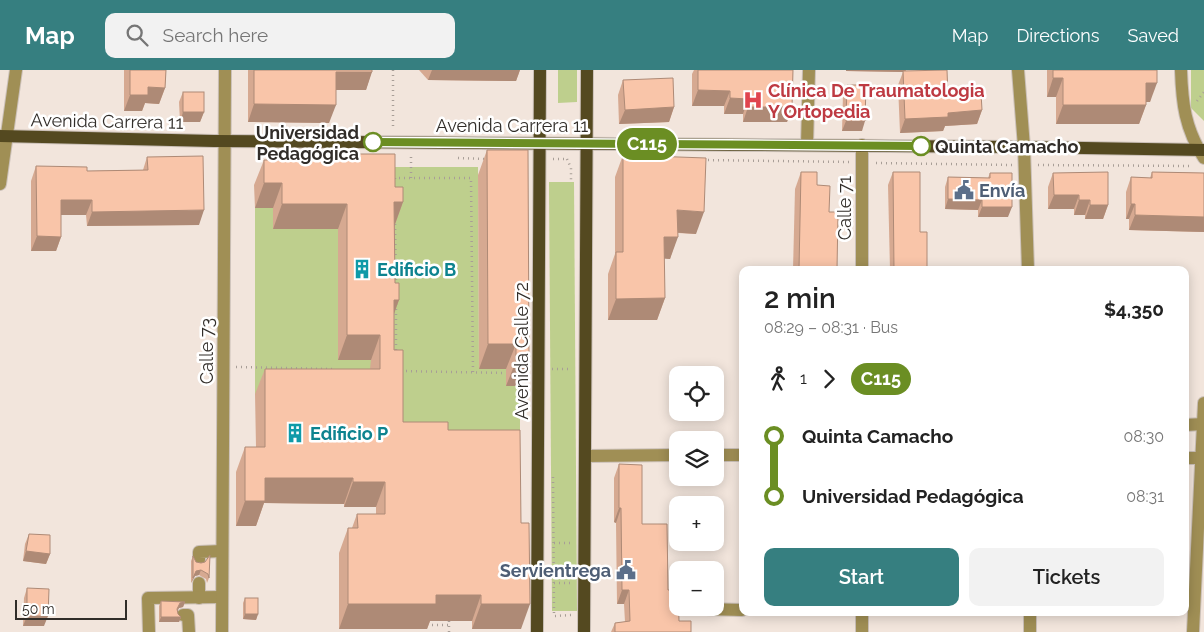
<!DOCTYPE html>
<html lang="en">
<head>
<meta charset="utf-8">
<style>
  :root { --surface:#fff; --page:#f2f2f2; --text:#222; --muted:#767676; --accent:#367f80 }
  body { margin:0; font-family:Raleway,sans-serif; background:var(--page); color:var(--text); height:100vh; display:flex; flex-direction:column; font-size:19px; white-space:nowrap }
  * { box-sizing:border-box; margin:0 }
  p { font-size:16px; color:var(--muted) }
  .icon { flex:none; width:28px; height:28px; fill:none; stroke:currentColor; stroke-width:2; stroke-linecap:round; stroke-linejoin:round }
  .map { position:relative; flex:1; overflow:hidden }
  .details { position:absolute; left:739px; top:196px; width:450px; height:350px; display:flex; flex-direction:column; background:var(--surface); border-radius:10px; box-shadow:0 2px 12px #0003 }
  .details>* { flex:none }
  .badge { padding:0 10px; border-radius:16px; font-size:18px; line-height:32px }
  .fabs { position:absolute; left:669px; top:296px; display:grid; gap:10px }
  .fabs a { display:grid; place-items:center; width:55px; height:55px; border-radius:10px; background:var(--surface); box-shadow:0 2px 12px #0003; font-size:25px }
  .scale { position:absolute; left:15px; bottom:12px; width:112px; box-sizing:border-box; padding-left:5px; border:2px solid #312d29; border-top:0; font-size:14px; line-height:18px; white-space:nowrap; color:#312d29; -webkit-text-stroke:4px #fff; paint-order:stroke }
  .map>.badge { position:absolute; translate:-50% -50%; box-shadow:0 0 0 2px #fff }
  .legs { display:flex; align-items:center; gap:8px; height:55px; padding:0 25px; font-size:16px }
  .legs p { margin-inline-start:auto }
  .headline { display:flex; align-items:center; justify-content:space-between; height:85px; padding:0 25px }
  h1 { font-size:28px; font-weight:600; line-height:38px }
  .button { display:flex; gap:10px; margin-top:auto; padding:10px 25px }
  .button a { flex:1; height:58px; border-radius:10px; background:var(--accent); color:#fff; font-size:20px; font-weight:600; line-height:58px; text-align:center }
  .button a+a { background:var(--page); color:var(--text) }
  ul { padding:0 25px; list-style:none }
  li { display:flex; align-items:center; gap:18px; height:60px; font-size:19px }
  li i { display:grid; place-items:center; width:8px; height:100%; margin:0 6px; background:currentColor }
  li i::after { content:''; width:12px; height:12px; margin:-6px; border:4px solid; border-radius:50%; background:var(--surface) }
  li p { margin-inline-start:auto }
  li:first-child i { background:linear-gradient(#0000 50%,currentColor 0) }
  li:last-child i { background:linear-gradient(currentColor 50%,#0000 0) }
  header { display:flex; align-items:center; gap:30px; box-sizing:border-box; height:70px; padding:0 25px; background:var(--accent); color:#fff }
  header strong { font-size:24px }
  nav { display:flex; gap:28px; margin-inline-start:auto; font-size:18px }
  .search { width:350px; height:45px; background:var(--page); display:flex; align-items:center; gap:12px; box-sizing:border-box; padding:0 18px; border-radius:10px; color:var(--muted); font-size:19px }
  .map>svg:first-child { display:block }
  .green { fill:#becf8d }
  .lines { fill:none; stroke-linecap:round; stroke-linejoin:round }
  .minor-casing { stroke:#cbc0b8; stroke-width:14 }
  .major-casing { stroke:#cbc0b8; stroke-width:14 }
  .path { stroke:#a89e97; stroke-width:2.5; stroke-dasharray:1 4; stroke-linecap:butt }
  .minor { stroke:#a08f55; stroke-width:12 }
  .major { stroke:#544920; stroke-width:12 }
  .wall { fill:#d6a991 }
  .shaded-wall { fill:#ae8a76 }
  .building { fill:#f9c5a9; stroke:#ae8a76 }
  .line-1-casing { stroke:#fff; stroke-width:11 }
  .line-1 { stroke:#6b8e23; stroke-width:8 }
  .stop-1-dot { fill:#fff; stroke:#6b8e23; stroke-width:2.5 }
  .labels { text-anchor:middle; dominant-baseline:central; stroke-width:5; stroke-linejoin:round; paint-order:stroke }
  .health-label { font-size:18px; font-weight:bold; fill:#be3a42; stroke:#fff; text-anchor:start }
  .street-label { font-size:18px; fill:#312d29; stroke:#fff }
  .stop-label { font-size:18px; font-weight:bold; fill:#312d29; stroke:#fff; text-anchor:end }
  .service-label { font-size:18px; font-weight:bold; fill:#4e5e75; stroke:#fff; text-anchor:start }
  .culture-label { font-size:18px; font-weight:bold; fill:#0d838f; stroke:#fff; text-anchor:start }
</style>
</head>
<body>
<header>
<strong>Map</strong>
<div class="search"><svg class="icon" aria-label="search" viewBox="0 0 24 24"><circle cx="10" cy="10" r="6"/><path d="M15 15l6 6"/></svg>Search here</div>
<nav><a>Map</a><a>Directions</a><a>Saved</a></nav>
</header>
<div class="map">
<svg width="1204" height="562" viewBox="0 0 1204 562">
  <rect width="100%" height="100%" fill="#f2e5dc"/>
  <g class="green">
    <path d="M558,0H577V32L558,33Z"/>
    <path d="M1191,0H1204V51L1191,38Z"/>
    <path d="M386,97H478L479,299H520V385L376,377L370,324H255V138H273L338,159V290H385Z"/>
    <path d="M549,112H574L577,541H552Z"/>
  </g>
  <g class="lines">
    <defs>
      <g id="minor">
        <path d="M1018,0L1024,77L1028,200"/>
        <path d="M1181,0C1182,33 1185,59 1204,88"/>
        <path d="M807,75L809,0"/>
        <path d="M0,114L16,0"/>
        <path d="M862,200V75"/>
        <path d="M1185,355L1203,354"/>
        <path d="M715,385H742"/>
        <path d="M585,386L678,385"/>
        <path d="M1185,388H1201"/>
        <path d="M199,490V482L222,481"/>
        <path d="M199,513V528"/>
        <path d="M706,539L742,540"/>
        <path d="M862,542V562"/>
        <path d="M1030,542V562"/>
        <path d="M183,545H188L189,562"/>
        <path d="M149,562L148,528L222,527"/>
        <path d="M222,562L225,0"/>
        <path d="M1193,562L1204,333"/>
      </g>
      <g id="major">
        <path d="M0,66L214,71L1024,77L1204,80"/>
        <path d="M537,562L540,0"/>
        <path d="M584,562L587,0"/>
      </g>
    </defs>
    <use href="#minor" class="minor-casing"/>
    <use href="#major" class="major-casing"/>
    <g class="path">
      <path d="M393,0V58"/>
      <path d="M1197,31L1204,22"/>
      <path d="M458,88L485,89"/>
      <path d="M553,89H568"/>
      <path d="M567,89L571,98V110"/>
      <path d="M703,90L850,92"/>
      <path d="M876,93L1013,95"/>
      <path d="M1038,95L1193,96"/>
      <path d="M411,108V87"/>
      <path d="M395,109V108H471L473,302"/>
      <path d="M395,149L396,214"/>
      <path d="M396,234V281"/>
      <path d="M236,297L333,299"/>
      <path d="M552,299H572"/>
      <path d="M401,301L506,303"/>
      <path d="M553,407L554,546L572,545"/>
      <path d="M554,473H571"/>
      <path d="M554,513H571"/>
      <path d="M427,555H449"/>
      <path d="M449,562V551"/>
    </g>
    <use href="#minor" class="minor"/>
    <use href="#major" class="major"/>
  </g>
  <g class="wall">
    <path d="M124,0H166L165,18L159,34L145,33L142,41H124Z"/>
    <path d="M248,0H372L366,20H336L329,53L248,52Z"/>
    <path d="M419,0H520L516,11L428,10Z"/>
    <path d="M694,0H793L792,37L787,52H743V44H724V36H692V4Z"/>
    <path d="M846,0H906L905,1L948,26L982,40L977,54L945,56L943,61L900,63L898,15L903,2L846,1Z"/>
    <path d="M1047,0H1157L1150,32H1146V35L1139,54H1056V27H1047Z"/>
    <path d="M623,10L674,37L669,52L619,54L618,25Z"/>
    <path d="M847,15L862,61H842L843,24Z"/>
    <path d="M183,22L204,42L200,52H180L179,32Z"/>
    <path d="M487,80H528L519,316H506V299H479L478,105Z"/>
    <path d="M346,84L395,117L403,132L395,154V213L399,230L394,242V280L403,352L448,360L521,559H472V551H430L427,559H339V483L348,458H352L357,444H376V437H344V434L264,433L256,456H236V402L245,377H256L255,324L265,299H370L371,290H338V159H273V138H255L254,115L264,90L344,89Z"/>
    <path d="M623,85L696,164L678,163L670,189L664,188L665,228L657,250H608V204L615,184V107Z"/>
    <path d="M147,87L199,155L87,156L86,145H61V167L56,181H31V111L36,96L87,101L143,100Z"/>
    <path d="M801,102L817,115L829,142L837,200H793L795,119Z"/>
    <path d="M893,102L920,162L927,200H890L888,115Z"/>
    <path d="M1152,102L1204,103V162L1129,160V149H1126V122L1131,107L1150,108Z"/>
    <path d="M990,103L1008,147H978V140L945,139V117L948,107L988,108Z"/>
    <path d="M1053,103L1108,135L1103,149H1085V145H1074V139H1048V117Z"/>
    <path d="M619,394L642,454L668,520L679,551L691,562H611L615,553L625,552L624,534H617L616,453L614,452V408Z"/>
    <path d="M29,464L50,484L46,494L23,491L25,474Z"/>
    <path d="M193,486L196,492L201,493L205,492L209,508L207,513L206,509L199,505L195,506L191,513V491Z"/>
    <path d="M27,518L44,556H23L24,528Z"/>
    <path d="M245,528L258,544L256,550L243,549V533Z"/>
    <path d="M161,531L185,532L183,537L179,538L177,541L178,544L181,547L179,552H159V536Z"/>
  </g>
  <g class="shaded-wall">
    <path d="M432,0H520L516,11L428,10Z"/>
    <path d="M846,0H906L905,2L846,1Z"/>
    <path d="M336,2H372L366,20H330Z"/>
    <path d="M1053,8H1063L1056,27H1047Z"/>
    <path d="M1146,13H1157L1150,32H1139Z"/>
    <path d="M148,17L165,18L159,34L145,33L142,41H124L130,25Z"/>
    <path d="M698,20L730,21L724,36H692Z"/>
    <path d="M730,28L748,29L743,44H724Z"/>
    <path d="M254,34L336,35L329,53L248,52Z"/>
    <path d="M1063,35H1146L1139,54H1056Z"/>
    <path d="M674,37L669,52L619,54L625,40Z"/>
    <path d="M748,37H792L787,52H743Z"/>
    <path d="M982,40L977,54L945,56L943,61L900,63L905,49L948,43Z"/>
    <path d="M183,42H204L200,52H180Z"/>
    <path d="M846,51H865L862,61H842Z"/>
    <path d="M264,113H282L273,138H255Z"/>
    <path d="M1054,125H1079L1074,139H1048Z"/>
    <path d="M948,129L982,130L978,140L945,139Z"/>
    <path d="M61,130H92L86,145H56Z"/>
    <path d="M1079,130H1090L1085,145H1074Z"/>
    <path d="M394,132H403L394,157Z"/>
    <path d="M282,134H347L338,159H273Z"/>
    <path d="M1131,134H1135L1129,149H1126Z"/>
    <path d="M1090,135H1108L1103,149H1085Z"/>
    <path d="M982,137H1012L1008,147H978Z"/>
    <path d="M204,140L199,155L87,156L92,142Z"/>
    <path d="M677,140L704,142L696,164L669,162Z"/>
    <path d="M1135,145L1204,147V162L1129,160Z"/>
    <path d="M37,166L61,167L56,181H31Z"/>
    <path d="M664,167H678L670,189L656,188Z"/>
    <path d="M665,228L657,250H608L616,229Z"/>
    <path d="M394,230H399L390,255Z"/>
    <path d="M347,265H380L371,290H338Z"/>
    <path d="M488,274H516L506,299H479Z"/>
    <path d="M516,291H529L519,316H506Z"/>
    <path d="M265,408H353L344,434L264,433L256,456H236L245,431Z"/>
    <path d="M353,412H385L376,437H344Z"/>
    <path d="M619,438H621L616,453L614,452Z"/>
    <path d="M26,481L50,484L46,494L23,491Z"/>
    <path d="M201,500L199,505L195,506L191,513L196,501Z"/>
    <path d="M622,520H629L624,534H617Z"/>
    <path d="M436,525H481L472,551H430L427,559H339L348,534Z"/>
    <path d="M185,532L183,537L179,538L175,545L180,533Z"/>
    <path d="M481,534H530L521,559H472Z"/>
    <path d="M245,544H258L256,550L243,549Z"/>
    <path d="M27,546H48L44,556H23Z"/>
    <path d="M161,547H181L179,552H159Z"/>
  </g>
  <g class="building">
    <path d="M130,0H166L165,18L148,17V25H130Z"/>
    <path d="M254,0H372V2H336V35L254,34Z"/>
    <path d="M698,0H793L792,37H748V29L730,28V21L698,20Z"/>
    <path d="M947,0L948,26L981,23L982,40L948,43V47L905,49L903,1Z"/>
    <path d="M1053,0H1157V13H1146V35H1063V8H1053Z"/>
    <path d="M673,8L674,37L625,40L623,10Z"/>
    <path d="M847,15H866L865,51H846Z"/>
    <rect x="183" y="22" width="21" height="20"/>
    <path d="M487,80H528L529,291H516V274H488Z"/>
    <path d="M346,84H395V117H403V132H394L395,213H399V230H394V280H403V352H448V360H520L521,453H529L530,534H481V525H436V534H348V458H358L357,444H385V412H353V408H265V431H245V377H265V299H380V265H347V134H282V113H264V90L346,89Z"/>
    <path d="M623,85L706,88L704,142L677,140L678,167H664L665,228L616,229V182H623Z"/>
    <path d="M203,86L204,140L92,142V130H61V167L37,166L36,96L87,97V101L148,100L147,87Z"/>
    <path d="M801,102H817V115L830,116L829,142H838L837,200L799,199Z"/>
    <path d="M893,102H920V162H927V200H894Z"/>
    <path d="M1108,102V135H1090V130H1079V125H1054L1053,103Z"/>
    <path d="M1152,102L1204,103V147L1135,145V134H1131V107L1152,108Z"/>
    <path d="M990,103H1012V137H982V130L948,129V107L990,108Z"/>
    <path d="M619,394L642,395V454H667L668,520H678L679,551H691V562H615V553L630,551L629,520H622L621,438H619Z"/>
    <path d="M29,464L50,465V484L26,481Z"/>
    <path d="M210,485L209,508L208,504L201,500L196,501L193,508V486L196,492L201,493L205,492Z"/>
    <path d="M27,518L49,519L48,546H27Z"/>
    <rect x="245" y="528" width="13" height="16"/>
    <path d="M161,531L185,532L180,533L177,539L178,544L181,547H161Z"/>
  </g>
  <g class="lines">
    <defs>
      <path id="line-1" d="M373,72L921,76"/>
    </defs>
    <use href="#line-1" class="line-1-casing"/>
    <use href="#line-1" class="line-1"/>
  </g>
  <defs>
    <symbol id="hospital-bare" viewBox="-9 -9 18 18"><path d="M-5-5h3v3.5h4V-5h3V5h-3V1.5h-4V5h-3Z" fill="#e0444e" stroke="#fff" stroke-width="2.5" paint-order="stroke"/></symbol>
    <symbol id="civic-bare" viewBox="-9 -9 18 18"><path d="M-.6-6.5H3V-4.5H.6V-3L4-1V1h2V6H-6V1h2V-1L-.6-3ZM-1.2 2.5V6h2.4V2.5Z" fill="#5c6f8a" stroke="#fff" stroke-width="2.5" paint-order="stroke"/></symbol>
    <symbol id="building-bare" viewBox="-9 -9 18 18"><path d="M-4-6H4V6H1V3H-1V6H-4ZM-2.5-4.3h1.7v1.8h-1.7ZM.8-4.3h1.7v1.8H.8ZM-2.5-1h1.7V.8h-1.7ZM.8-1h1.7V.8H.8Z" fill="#0f9aa8" stroke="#fff" stroke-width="2.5" paint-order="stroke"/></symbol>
  </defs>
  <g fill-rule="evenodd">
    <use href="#hospital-bare" x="739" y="16" width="28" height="28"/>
    <use href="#civic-bare" x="950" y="106" width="28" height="28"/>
    <use href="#building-bare" x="348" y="185" width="28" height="28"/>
    <use href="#building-bare" x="281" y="349" width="28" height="28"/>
    <use href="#civic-bare" x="612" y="486" width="28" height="28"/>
  </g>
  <g class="stop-1-dot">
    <circle cx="373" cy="72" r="9"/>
    <circle cx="921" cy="76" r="9"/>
  </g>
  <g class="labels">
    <g class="health-label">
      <text x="768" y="20">Clínica De Traumatologia<tspan x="768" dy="21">Y Ortopedia</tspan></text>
    </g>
    <g class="street-label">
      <text transform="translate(107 51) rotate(1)">Avenida Carrera 11</text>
      <text x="512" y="55">Avenida Carrera 11</text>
      <text transform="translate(844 138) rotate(-90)">Calle 71</text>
      <text transform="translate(206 281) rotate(-90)">Calle 73</text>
      <text transform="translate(521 281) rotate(-90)">Avenida Calle 72</text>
    </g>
    <g class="stop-label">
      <text x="359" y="62">Universidad<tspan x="359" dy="21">Pedagógica</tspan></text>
      <text x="935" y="76" text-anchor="start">Quinta Camacho</text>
    </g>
    <g class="service-label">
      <text x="979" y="120">Envía</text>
      <text x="611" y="500" text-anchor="end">Servientrega</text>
    </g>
    <g class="culture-label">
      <text x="377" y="199">Edificio B</text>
      <text x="310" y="363">Edificio P</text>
    </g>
  </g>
</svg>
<div class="fabs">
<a><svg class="icon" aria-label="locate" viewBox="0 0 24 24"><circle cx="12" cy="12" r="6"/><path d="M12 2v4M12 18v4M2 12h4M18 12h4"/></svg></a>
<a><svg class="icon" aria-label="layers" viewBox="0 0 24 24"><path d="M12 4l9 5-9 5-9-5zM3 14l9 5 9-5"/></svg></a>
<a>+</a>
<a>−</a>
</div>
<div class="scale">50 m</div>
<b class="badge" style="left:647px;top:74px;background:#6b8e23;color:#fff">C115</b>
<section class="details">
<div class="headline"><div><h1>2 min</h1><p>08:29 – 08:31 · Bus</p></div><b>$4,350</b></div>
<div class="legs"><svg class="icon" aria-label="walk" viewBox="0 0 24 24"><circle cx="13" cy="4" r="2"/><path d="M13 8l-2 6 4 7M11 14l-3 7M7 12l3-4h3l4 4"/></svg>1<svg class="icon" aria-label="forward" viewBox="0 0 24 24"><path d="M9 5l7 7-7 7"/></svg><b class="badge" style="background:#6b8e23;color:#fff">C115</b></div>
<ul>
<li><i style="color:#6b8e23"></i><b>Quinta Camacho</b><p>08:30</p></li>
<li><i style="color:#6b8e23"></i><b>Universidad Pedagógica</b><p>08:31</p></li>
</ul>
<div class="button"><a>Start</a><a>Tickets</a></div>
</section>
</div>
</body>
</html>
